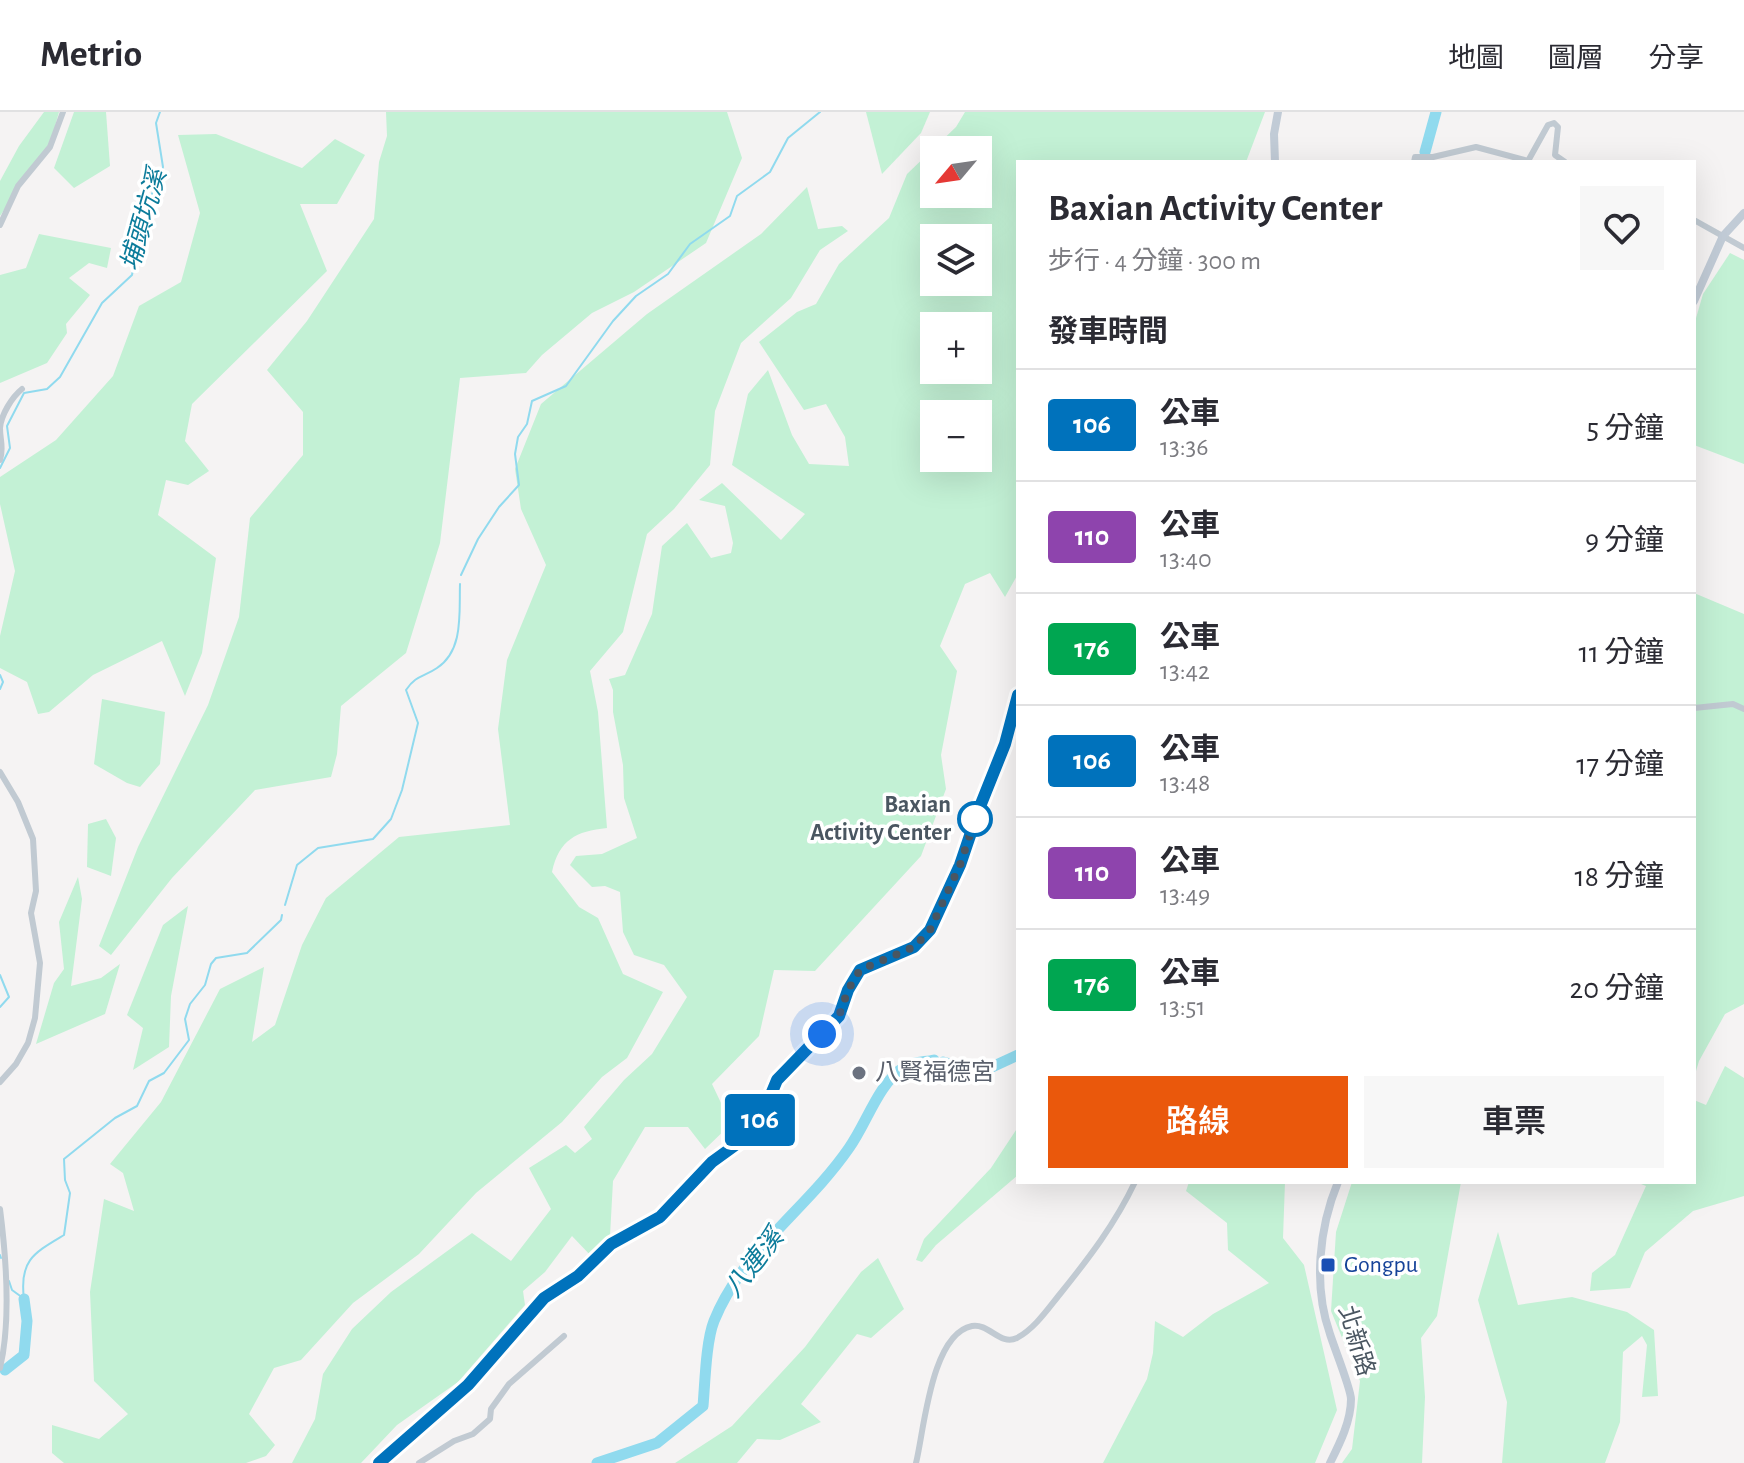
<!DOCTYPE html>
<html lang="zh-TW">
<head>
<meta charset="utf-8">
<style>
  :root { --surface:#fff; --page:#f7f7f7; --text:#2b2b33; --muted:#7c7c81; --line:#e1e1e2; --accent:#ea580c }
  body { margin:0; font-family:"Alegreya Sans","Noto Sans TC",sans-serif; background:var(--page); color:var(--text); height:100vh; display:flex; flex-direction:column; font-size:30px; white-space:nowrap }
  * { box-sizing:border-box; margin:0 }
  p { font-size:26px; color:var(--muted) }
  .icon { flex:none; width:44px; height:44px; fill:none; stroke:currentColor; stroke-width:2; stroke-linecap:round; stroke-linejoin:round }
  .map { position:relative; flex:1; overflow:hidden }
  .details { position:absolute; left:1016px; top:48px; width:680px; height:1024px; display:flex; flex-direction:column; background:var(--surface); border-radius:0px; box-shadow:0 8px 32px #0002 }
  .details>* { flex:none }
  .badge { padding:0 16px; border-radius:6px; font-size:28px; line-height:52px }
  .needle { width:52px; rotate:241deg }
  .controls { position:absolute; left:920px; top:24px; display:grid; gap:16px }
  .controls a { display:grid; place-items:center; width:72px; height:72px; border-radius:0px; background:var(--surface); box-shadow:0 8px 32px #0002; font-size:40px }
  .you { position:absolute; width:40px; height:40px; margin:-20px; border:6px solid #fff; border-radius:50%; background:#1a73e8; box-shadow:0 0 0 12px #1a73e833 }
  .map>.badge { position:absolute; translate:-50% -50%; box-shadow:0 0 0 4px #fff }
  h2 { padding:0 32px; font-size:30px; line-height:72px }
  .round { display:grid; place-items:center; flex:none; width:84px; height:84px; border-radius:0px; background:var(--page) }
  .head { display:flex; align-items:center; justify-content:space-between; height:136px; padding:0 32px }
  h1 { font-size:38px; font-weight:600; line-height:60px }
  .button { display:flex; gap:16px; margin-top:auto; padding:16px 32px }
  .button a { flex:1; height:92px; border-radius:0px; background:var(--accent); color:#fff; font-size:32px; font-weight:600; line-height:92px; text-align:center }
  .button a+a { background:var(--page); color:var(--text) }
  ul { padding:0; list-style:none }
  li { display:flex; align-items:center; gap:24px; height:112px; padding:0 32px; border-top:2px solid var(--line) }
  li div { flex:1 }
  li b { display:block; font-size:30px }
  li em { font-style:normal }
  li .badge { min-width:88px; font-weight:700; text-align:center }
  header { display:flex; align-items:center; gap:48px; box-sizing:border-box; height:112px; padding:0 40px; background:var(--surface); border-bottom:2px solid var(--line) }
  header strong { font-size:38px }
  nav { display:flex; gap:44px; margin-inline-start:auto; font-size:28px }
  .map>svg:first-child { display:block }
  .green { fill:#c3f1d5; fill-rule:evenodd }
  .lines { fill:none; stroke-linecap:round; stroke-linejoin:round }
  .stream { stroke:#90daee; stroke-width:2 }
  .river { stroke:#90daee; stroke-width:11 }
  .street { stroke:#c1cad2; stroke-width:6 }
  .secondary { stroke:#c1cbd6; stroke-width:8 }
  .line-casing { stroke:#fff; stroke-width:18 }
  .line { stroke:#0072bc; stroke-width:12 }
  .walk { stroke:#4a5661; stroke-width:8; stroke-dasharray:0 14.4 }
  .stop-dot { fill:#fff; stroke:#0072bc; stroke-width:4 }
  .worship-dot { fill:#6b7280; stroke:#fff; stroke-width:3 }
  .transit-dot { fill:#1a4fb4; stroke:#fff; stroke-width:3 }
  .labels { text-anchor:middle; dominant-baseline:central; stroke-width:7; stroke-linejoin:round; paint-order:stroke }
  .stop-label { font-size:24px; font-weight:bold; fill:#4a5661; stroke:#fff; text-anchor:end }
  .worship-label { font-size:24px; fill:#5b616d; stroke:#fff; text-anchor:start }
  .transit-label { font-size:24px; fill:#164399; stroke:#fff; text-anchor:start }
  .street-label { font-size:24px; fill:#4a5661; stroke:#fff }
  .water-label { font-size:26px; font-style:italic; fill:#0c7c9b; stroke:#fff }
</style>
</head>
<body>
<header>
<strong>Metrio</strong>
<nav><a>地圖</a><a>圖層</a><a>分享</a></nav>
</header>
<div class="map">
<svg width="1744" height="1351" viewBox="0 0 1744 1351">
  <rect width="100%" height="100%" fill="#f5f3f3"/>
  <g class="green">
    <path d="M44,0H59L48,39L18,77L0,104V69L19,34Z"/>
    <path d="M74,0H106L110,54L74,76L54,56Z"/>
    <path d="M386,0H727L742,46L706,131L634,180L592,201L542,243L526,261L460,266L440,431L406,541L341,594L337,642L331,665L255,678L172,766L111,843L99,834L138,735L208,593L239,505L250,406L303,343V300L267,258L307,209L374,107L379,50L387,24Z"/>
    <path d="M866,0H930L921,21L882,62Z"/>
    <path d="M965,0H1265L1246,50H1018V462L1005,485L990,461L965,472L940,534L957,559L941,643L946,677L921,744L815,859L774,858L759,924L712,972L731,1012L705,1037L688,1015H645L613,1069L610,1124L592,1145L572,1124L545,1160L523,1179L525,1193L458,1270L397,1313L361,1351H292L315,1307L323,1262L352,1217L391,1180L472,1121L511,1149L551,1097L529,1056L566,1033L575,1041L592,1027L584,1015L624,968L652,942L687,885L664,853L634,843L623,820L620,780L605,774L592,775L570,753L576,744L602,742L637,726L624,686L623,653L613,600V578L609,567L625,563L652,502L662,434L687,411L711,446L731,441L733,431L725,394L699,388L722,371L781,428L805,402L732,353L748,282L768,258L792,323L809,352L849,354L845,325L826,292L804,298L759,230L797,200L816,192L839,152L889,106L907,62L956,15ZM934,38H978V82H934ZM934,126H978V170H934ZM934,214H978V258H934ZM934,302H978V346H934Z"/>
    <path d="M216,22L302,56L335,27L365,43L337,92H300L327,159L192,292L185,329L209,359L188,373L166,368L158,403L216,446L202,541L185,584L162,529L93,563L49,600L38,602L27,570L0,556V524L15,459L0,392V365L56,328L113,264L139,194L181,170L200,101L178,23Z"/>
    <path d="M807,75L818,117L842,114L848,119L820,138L791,186L741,231L715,299L710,353L674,397L647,422L623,520L590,559L598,600L607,716C576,719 559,728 552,760L579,795L598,806L623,862L663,880L627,946L602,965L562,1010L476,1081L419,1142L353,1191L301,1248L274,1256L249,1302L275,1333L266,1344L246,1351H64L52,1341V1313L99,1327L128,1302L94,1269L90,1180L104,1087L134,1099L123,1061L110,1052L161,990L220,877L264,855L252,930L275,913L302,833L326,786L399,725L510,713L498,617L507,548L546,453L521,397L515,357L541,292L647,202L761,122Z"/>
    <path d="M39,122L111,136L107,156L89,151L69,166L90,183L66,212L67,221L47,251L0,271V163L26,156Z"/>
    <path d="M1730,141L1744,148V352L1694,333V213L1703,182Z"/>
    <path d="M1694,481L1744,502V892L1725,902L1699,949L1694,966Z"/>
    <path d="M102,587L165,600L160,652L140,675L127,671L94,652Z"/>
    <path d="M106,707L116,726L111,764L87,755L88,712Z"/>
    <path d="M78,765L82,787L71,874L101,866L120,852L105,902L36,932L54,871L64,857L59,810Z"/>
    <path d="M188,794L171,884L169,935L133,958L143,916L127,903L163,813Z"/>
    <path d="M1725,954L1744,966V1084L1693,1099L1645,1140L1630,1176L1590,1179L1592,1161L1615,1143L1646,1074L1636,1070H1694V988L1706,993Z"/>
    <path d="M1018,1015V1063L936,1133L922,1150L916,1148L924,1127L991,1056Z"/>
    <path d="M1189,1070H1285L1283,1126L1304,1153L1337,1298L1315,1351H1103L1147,1267L1153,1241L1155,1209L1183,1225L1213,1202L1269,1171L1228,1138L1227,1111L1186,1079Z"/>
    <path d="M1352,1070H1461L1437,1204L1421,1226L1425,1285L1422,1351H1342L1352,1337L1360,1269L1331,1199L1336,1120Z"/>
    <path d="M1498,1120L1518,1193L1572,1185L1627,1200L1654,1218L1658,1284L1642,1285L1647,1233L1642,1224L1623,1240L1620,1310L1605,1351H1502L1507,1290L1478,1188Z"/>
    <path d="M878,1146L904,1197L871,1226L857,1222L801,1292L821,1310L780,1328L757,1327L737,1351H675L732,1314L805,1235L861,1160Z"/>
  </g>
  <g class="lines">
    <g class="stream">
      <path d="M0,356L10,336L7,314L24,281L47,277L60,265L102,191L132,163L143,104L163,55L156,11L160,0"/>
      <path d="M461,463L478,427L499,395L519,373L515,342L518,325L527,312L532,289L566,274L613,209L636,184L668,162L690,132L730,104L737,84L770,60L788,26L820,0"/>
      <path d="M0,563L3,570L0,577"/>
      <path d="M285,793L297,753L318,736L373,727L391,707L402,678L418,611L406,578C416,563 424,565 437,556C464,538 459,501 460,472"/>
      <path d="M0,863L9,885L0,895"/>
      <path d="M0,1143L1,1146"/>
      <path d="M9,1169L12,1178L23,1186"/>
      <path d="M24,1187C19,1148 34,1141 64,1123L70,1081L65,1068L64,1047L115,1006L137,994L149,969L164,961L189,928L185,907L190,892L205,873L211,852L216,846L247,841L281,808L282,803"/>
    </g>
    <g class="river">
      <path d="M1425,40L1436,0"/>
      <path d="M943,950L979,961L1018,943"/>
      <path d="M5,1258L24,1243L27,1209L24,1187"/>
      <path d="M597,1351L657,1331L703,1294C705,1271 706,1229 714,1209C742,1139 807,1097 849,1036C867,1011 878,972 904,955C911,950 925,950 934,948"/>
    </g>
    <g class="street">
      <path d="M1414,50L1415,45H1433L1476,35L1528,49L1548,13L1554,11L1558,15L1555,43L1565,50"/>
      <path d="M1694,108L1744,136"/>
      <path d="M0,113L18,74L50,35L63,0"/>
      <path d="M0,348C4,336 0,328 0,316C1,303 12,285 22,277"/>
      <path d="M1694,596L1733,592L1744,597"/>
      <path d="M0,660L18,690L33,727L36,779L31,801L40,851L35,906L28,931L16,952L0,970"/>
      <path d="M0,1097C6,1144 11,1210 0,1256"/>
      <path d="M419,1351L454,1329L473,1322L490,1307L491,1297L509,1272L564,1224"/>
      <path d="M916,1351C924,1319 931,1222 972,1214C989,1211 1000,1234 1017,1226C1035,1216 1047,1198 1060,1182C1089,1146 1115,1112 1135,1070"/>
    </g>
    <g class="secondary">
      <path d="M1275,50L1274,22L1278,0"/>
      <path d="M1694,189L1723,124L1744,101"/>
      <path d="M379,1351L468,1273L544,1186L578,1164L611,1132L660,1105L712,1050L752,1021L760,1009L777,968L839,904L848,878L860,858L914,835L930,818L960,753L979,697L1005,632L1018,583"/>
      <path d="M1330,1351C1340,1331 1351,1309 1351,1287C1351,1277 1334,1235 1330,1222C1313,1174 1319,1116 1338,1070"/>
    </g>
  </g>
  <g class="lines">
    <defs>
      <path id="line" d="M379,1351L468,1273L544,1186L578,1164L611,1132L660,1105L712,1050L752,1021L760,1009L777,968L839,904L848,878L860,858L914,835L930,818L960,753L979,697L1005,632L1018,583"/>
    </defs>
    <use href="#line" class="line-casing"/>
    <use href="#line" class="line"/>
    <path class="walk" d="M822,922L839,904L848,878L860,858L914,835L930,818L960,753L975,707"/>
  </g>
  <circle class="stop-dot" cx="975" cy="707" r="16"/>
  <circle class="worship-dot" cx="859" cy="961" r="8"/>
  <rect class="transit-dot" x="1320" y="1145" width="16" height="16" rx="4"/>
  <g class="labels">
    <g class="stop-label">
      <text x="951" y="693">Baxian<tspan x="951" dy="28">Activity Center</tspan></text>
    </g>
    <g class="worship-label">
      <text x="875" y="961">八賢福德宮</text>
    </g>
    <g class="transit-label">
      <text x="1344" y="1153">Gongpu</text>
    </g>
    <g class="street-label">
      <text transform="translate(1356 1229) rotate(73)">北新路</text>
    </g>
    <g class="water-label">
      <text transform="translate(144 108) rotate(-74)">埔頭坑溪</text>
      <text transform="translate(754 1151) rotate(-52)">八連溪</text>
    </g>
  </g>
</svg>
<div class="controls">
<a><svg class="needle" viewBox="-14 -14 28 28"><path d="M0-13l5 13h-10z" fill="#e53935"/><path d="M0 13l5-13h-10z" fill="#7c7c81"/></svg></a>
<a><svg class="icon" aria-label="layers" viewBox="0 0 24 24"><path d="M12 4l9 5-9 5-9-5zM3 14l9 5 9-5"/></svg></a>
<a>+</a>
<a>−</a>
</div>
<div class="you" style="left:822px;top:922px"></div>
<b class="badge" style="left:760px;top:1008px;background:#0072bc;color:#fff">106</b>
<section class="details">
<div class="head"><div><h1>Baxian Activity Center</h1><p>步行 · 4 分鐘 · 300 m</p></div><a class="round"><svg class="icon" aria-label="heart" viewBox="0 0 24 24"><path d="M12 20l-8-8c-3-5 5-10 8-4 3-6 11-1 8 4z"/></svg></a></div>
<h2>發車時間</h2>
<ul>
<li><span class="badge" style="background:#0072bc;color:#fff">106</span><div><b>公車</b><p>13:36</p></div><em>5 分鐘</em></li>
<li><span class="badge" style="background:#8e44ad;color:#fff">110</span><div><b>公車</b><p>13:40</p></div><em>9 分鐘</em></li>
<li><span class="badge" style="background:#00a651;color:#fff">176</span><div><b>公車</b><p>13:42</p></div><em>11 分鐘</em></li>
<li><span class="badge" style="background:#0072bc;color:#fff">106</span><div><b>公車</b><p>13:48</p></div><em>17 分鐘</em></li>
<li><span class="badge" style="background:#8e44ad;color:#fff">110</span><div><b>公車</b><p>13:49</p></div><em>18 分鐘</em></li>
<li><span class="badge" style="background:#00a651;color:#fff">176</span><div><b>公車</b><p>13:51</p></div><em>20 分鐘</em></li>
</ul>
<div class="button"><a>路線</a><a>車票</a></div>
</section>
</div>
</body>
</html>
